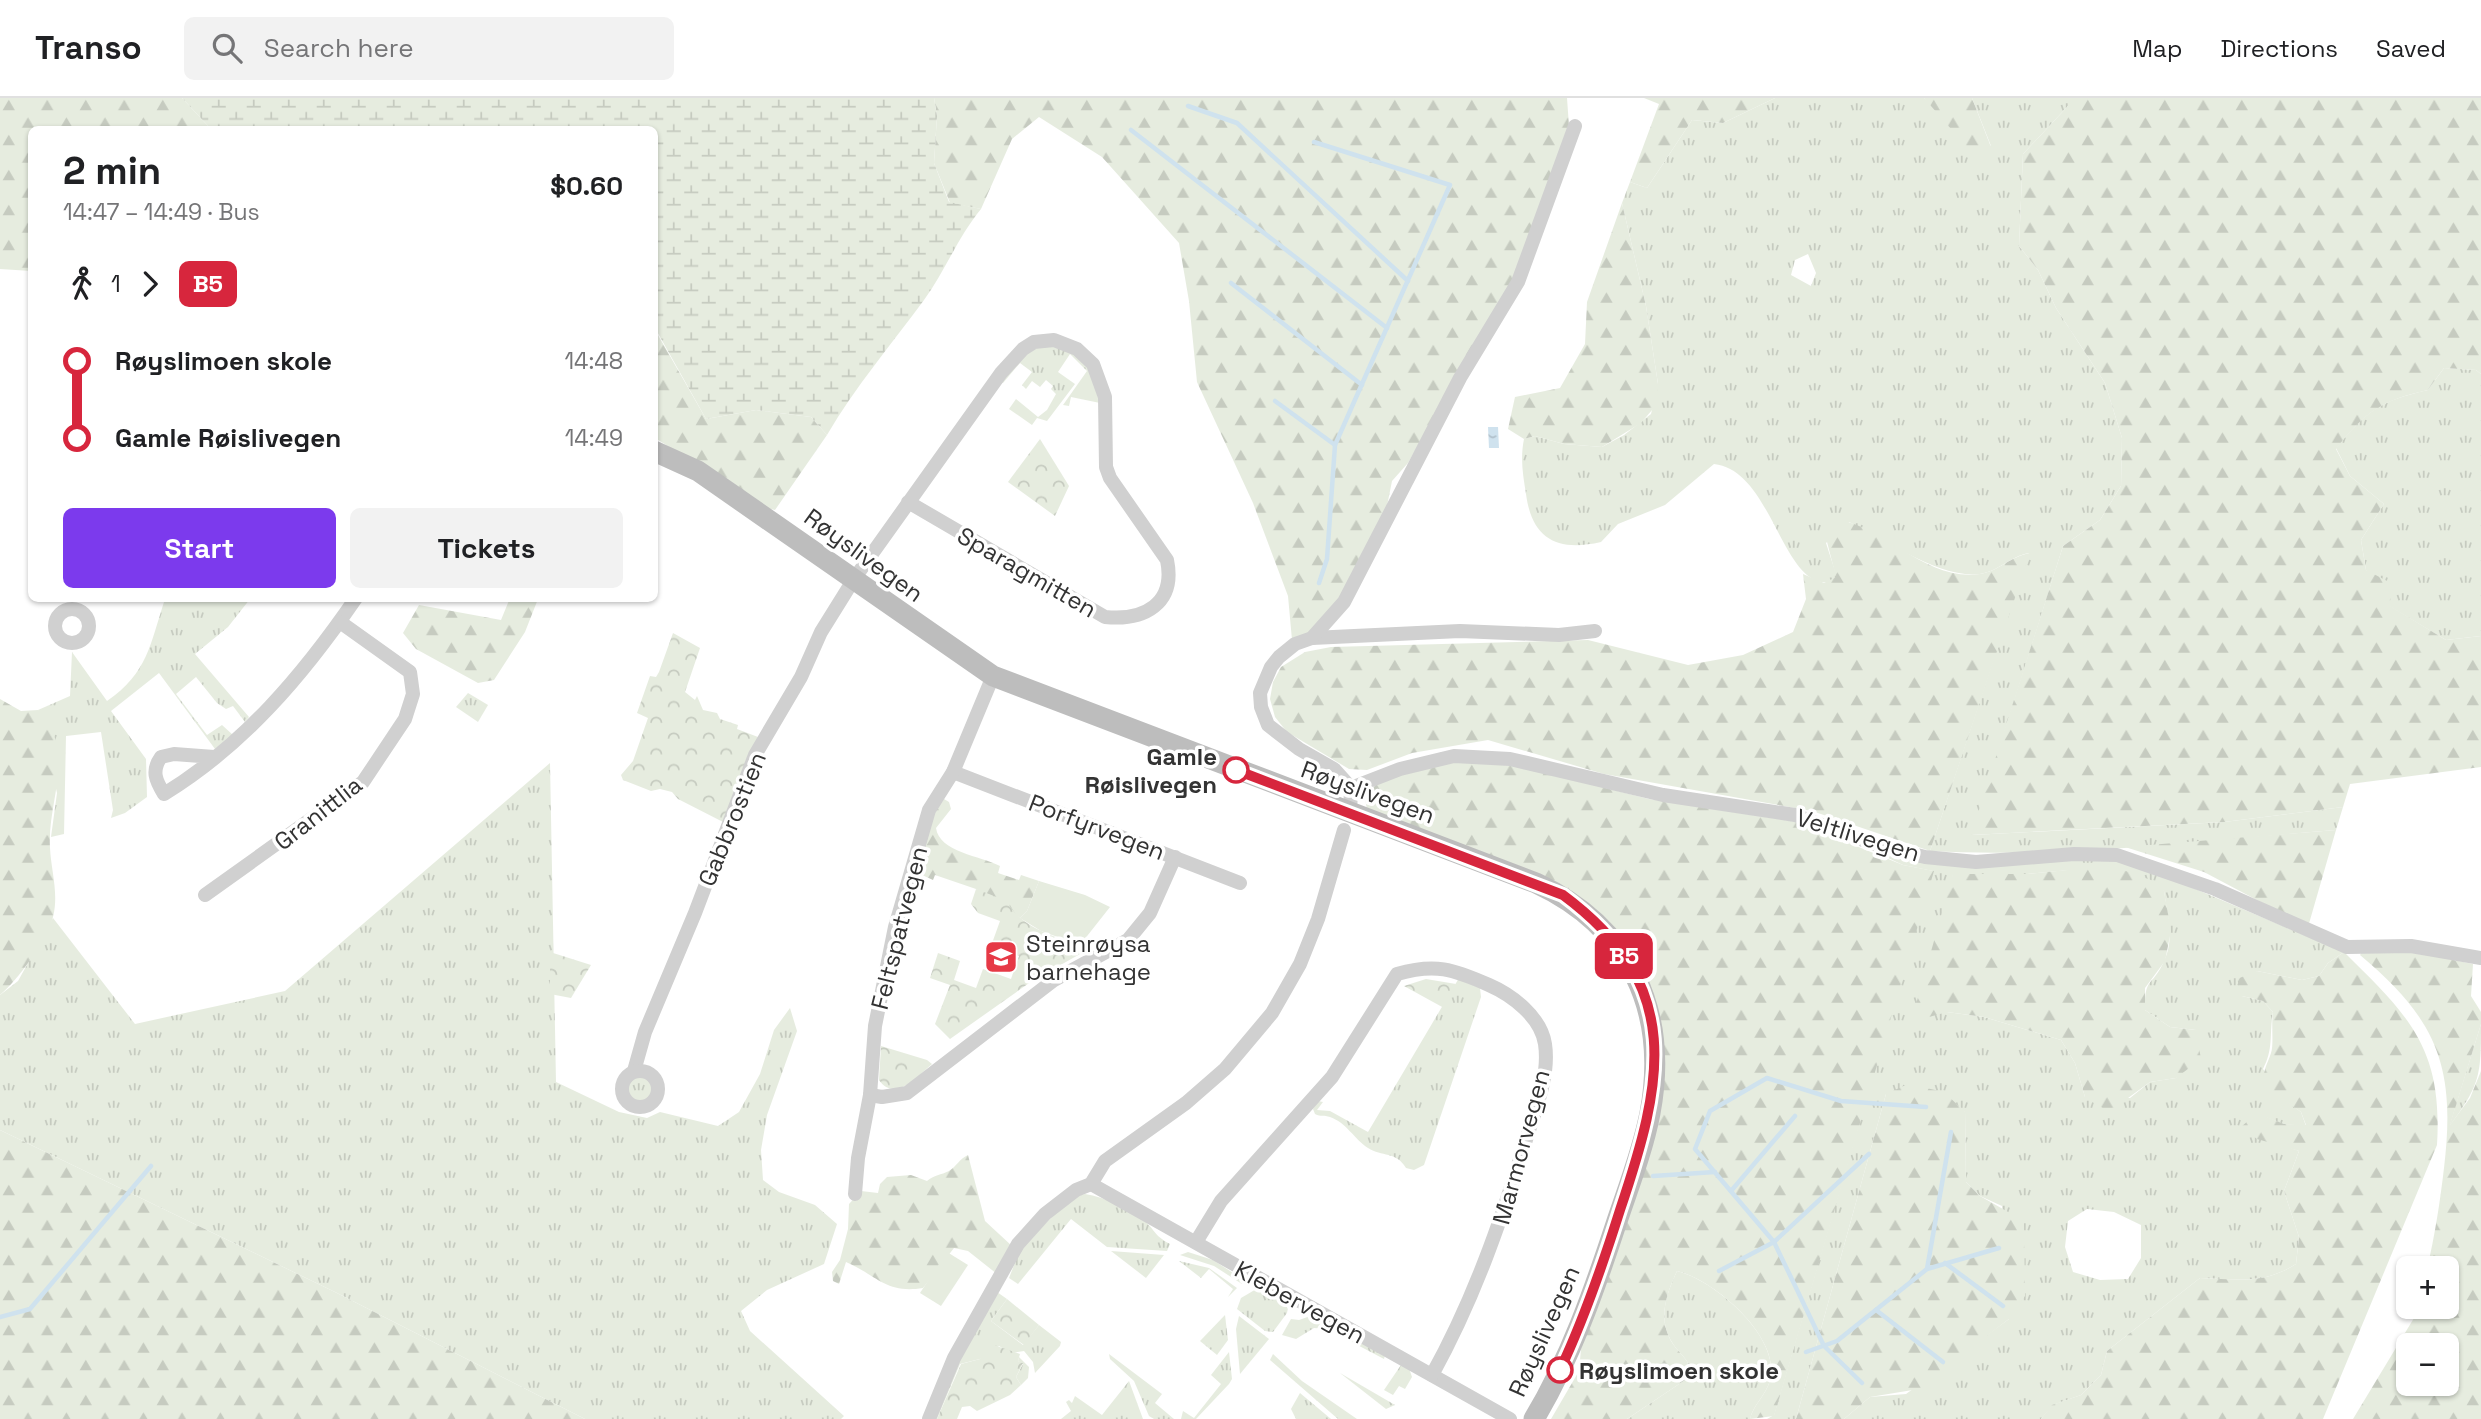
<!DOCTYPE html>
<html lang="en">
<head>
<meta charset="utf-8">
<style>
  :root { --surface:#fff; --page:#f2f2f2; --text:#202124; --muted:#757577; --line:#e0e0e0; --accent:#7c3aed }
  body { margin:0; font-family:"Space Grotesk",sans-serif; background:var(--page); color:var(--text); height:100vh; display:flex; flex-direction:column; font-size:26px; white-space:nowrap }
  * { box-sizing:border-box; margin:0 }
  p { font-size:23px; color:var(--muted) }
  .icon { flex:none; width:38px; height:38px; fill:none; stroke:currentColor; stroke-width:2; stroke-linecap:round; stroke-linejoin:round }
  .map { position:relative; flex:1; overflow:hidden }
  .panel { position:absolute; left:28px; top:28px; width:630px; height:476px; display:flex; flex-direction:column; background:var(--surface); border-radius:10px; box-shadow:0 2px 5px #0004 }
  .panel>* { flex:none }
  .badge { padding:0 14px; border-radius:10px; font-size:24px; line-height:46px }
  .tools { position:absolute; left:2396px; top:1158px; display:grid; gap:14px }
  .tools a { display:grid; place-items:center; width:63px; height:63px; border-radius:10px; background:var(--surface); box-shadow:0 2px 5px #0004; font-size:35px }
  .map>.badge { position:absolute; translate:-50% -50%; box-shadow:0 0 0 4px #fff }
  .legs { display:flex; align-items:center; gap:10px; height:77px; padding:0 35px; font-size:23px }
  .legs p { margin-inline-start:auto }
  .overview { display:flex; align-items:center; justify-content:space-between; height:119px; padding:0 35px }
  h1 { font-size:38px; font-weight:600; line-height:52px }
  .button { display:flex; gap:14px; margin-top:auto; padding:14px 35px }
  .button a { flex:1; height:80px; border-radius:10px; background:var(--accent); color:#fff; font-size:28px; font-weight:600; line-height:80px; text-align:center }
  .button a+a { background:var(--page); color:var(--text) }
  ul { padding:0 35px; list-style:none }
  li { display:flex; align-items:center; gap:24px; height:77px; font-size:26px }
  li i { display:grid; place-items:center; width:10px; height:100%; margin:0 9px; background:currentColor }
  li i::after { content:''; width:18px; height:18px; margin:-9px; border:5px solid; border-radius:50%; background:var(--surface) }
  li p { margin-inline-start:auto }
  li:first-child i { background:linear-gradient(#0000 50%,currentColor 0) }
  li:last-child i { background:linear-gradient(currentColor 50%,#0000 0) }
  header { display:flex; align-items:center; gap:42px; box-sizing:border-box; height:98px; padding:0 35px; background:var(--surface); border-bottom:2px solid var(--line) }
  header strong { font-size:33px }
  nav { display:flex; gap:38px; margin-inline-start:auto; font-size:24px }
  .search { width:490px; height:63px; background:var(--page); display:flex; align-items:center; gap:18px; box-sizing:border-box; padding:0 24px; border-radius:10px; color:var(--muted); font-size:26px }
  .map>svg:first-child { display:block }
  .grass { fill:url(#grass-tufts); fill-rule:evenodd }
  .forest { fill:url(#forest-firs); fill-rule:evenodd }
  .wetland { fill:url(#wetland-marsh) }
  .park { fill:url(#park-crowns) }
  .pitch { fill:#e6ecdf }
  .water { fill:url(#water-ripples) }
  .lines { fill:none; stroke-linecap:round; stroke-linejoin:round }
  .stream { stroke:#cfe2ee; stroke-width:4.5 }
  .street { stroke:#d0d0d0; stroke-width:14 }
  .secondary { stroke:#bdbdbd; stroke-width:21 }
  .line-1-casing { stroke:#fff; stroke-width:16 }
  .line-1 { stroke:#d7263d; stroke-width:10 }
  .stop-1-dot { fill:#fff; stroke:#d7263d; stroke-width:3.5 }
  .labels { text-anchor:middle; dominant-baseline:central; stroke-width:7; stroke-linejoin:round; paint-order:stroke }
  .street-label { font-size:24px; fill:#333; stroke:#fff }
  .stop-label { font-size:24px; font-weight:bold; fill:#333; stroke:#fff; text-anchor:end }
  .poi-label { font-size:24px; fill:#333; stroke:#fff; text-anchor:start }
</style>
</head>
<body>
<header>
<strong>Transo</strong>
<div class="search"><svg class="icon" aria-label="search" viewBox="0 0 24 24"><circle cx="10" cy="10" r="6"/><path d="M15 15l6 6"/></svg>Search here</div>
<nav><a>Map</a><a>Directions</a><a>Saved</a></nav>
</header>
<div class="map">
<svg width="2481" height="1321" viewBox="0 0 2481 1321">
  <defs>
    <pattern id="grass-tufts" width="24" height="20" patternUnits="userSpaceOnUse" patternTransform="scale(1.75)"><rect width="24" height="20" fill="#e6ecdf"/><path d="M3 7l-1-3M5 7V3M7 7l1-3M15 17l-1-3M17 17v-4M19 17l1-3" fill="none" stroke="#c6cbc0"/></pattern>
    <pattern id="forest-firs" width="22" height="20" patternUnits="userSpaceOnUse" patternTransform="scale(1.75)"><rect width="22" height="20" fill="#e6ecdf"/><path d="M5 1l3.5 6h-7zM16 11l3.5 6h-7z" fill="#c6cbc0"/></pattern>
    <pattern id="wetland-marsh" width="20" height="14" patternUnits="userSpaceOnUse" patternTransform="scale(1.75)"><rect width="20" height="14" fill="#e6ecdf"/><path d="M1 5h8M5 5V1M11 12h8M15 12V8" fill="none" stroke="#c6cbc0"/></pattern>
    <pattern id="park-crowns" width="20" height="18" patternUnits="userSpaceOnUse" patternTransform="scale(1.75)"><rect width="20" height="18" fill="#e6ecdf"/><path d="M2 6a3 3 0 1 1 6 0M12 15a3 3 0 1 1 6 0" fill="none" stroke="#c6cbc0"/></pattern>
    <pattern id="water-ripples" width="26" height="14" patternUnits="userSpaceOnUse" patternTransform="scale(1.75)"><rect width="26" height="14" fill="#cfe2ee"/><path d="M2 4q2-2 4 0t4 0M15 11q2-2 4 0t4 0" fill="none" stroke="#b2c2cd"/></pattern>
  </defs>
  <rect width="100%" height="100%" fill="#fff"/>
  <g class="grass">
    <path d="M1775,0H1924L1991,48L1972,0H2068V8L2023,56L2019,148L2038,172L2056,210L2105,285L2122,340L2121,388L2100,422L2063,448L1972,737L2224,724L2343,709L2336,732C2202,743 2065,760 1930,753L2029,455C2011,458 1999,473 1980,476C1939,481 1885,441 1849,424L1826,445L1837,479L1831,484C1782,493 1773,372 1714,366L1665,407L1618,426L1601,444C1557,454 1532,441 1526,396C1523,377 1520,361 1524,341L1535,338L1564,346L1602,349L1624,337L1651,316L1658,286L1646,208L1622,105L1630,84L1647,90L1692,22L1723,25ZM1808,156L1816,175L1811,188L1791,177L1795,162Z"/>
    <path d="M1042,246C1088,256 1087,263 1100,305L1071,299L1069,308L1063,307L1087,273L1070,256L1058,274L1075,286L1047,323L1037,320L1032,327L1009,311L1016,301L1038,319L1047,312L1056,296L1051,291L1053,288L1046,282L1040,289L1032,283L1026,291L1022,287L1032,274L1020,265L1003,285L1001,284L1022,258Z"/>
    <path d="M2444,270L2476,272L2481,276V538L2446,542L2389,508L2366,472L2361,442L2384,406L2350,378L2336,350C2367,313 2379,303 2428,292Z"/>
    <path d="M165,501H250L228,529L195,556L249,619L245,624L233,608L226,611L217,605L196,579L176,596L207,637L222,627L233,637L215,651L159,575L111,613L146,661L147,699L125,715L111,720L113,712L101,634L66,638L64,736L51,739L57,695L38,612L70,598L72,554L107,603C148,575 150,546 165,501Z"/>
    <path d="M468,595L488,607L478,624L456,609Z"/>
    <path d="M550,665L556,984L619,1014L647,1020L660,1014L718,1028L739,1014L760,976L774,932L790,910L797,933L767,1017L761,1052L763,1082L779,1094L815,1107L837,1126L824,1166L767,1192L741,1213L750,1233L844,1318L841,1321H585L337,1195L0,1032V897L18,883L53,820L135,926L285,893Z"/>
    <path d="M1860,747L1894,757L2113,762L2153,773L2344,854L2328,865L2319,878L2302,882L2257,873L2242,898L2263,903L2273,914C2269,936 2274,950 2263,971L2284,1001L2301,1014L2306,1028L2284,1026L2257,1016L2283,1047L2299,1053L2284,1093L2299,1139L2296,1166C2263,1187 2237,1181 2200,1180L2107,1253L2101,1277L2081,1297L2053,1307L2041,1321H1844L1870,1299L1906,1296L2009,1221L2002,1108L1980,1098L1966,1084L1965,1014L1886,996L1796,1321H1767L1774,1317L1933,773L1903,767ZM2070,772L2164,793C2167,816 2175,841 2164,863C2153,889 2144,878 2145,912L2170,929L2196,932L2176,980L2150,984L2130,1000L2085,999L2075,965L2061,942L1984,919L1947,914L1953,776H2027ZM2087,1111L2114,1114L2141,1127V1160L2128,1181L2100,1182L2073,1174L2065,1149L2068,1123Z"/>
    <path d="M1459,880L1480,890L1481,899L1424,1067L1414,1072L1406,1070C1396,1053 1382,1059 1368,1050C1354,1041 1347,1025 1330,1019C1324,1017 1321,1019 1315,1016L1313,1011L1318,1003L1323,1004L1317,1012L1330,1013L1368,1034Z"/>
    <path d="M2481,926C2481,979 2480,986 2449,1029Z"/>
    <circle cx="641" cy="991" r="13"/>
    <path d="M1085,1096C1105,1099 1129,1111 1146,1124C1156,1134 1155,1138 1170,1146L1167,1153L1107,1149L1071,1121L1018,1186L1009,1180L1020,1152L1070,1100Z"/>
    <path d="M1111,1153L1164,1157L1146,1180Z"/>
    <path d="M1188,1154L1213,1162L1241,1180L1242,1186L1214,1168L1180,1157Z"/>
    <path d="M1179,1163L1209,1170L1237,1190L1228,1199L1233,1191L1209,1171L1201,1180Z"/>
    <path d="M1677,1173C1714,1182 1777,1236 1771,1278C1768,1296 1754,1305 1750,1321H1627L1691,1278C1690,1261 1682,1259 1673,1246C1657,1221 1666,1197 1677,1173Z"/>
    <path d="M1258,1190H1265L1289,1205L1287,1215L1273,1234L1265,1233L1237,1211L1241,1200Z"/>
    <path d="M997,1194L1007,1201L991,1223L1023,1247L1039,1227L1061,1244L1060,1248L1035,1275L1033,1264L1024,1253L1011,1255L999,1248L980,1261L960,1266L937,1321H931L952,1274Z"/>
    <path d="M1225,1217L1228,1242L1217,1257L1200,1243Z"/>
    <path d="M1313,1217L1385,1257L1384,1261L1327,1231L1314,1230L1296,1241L1282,1237L1291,1221L1299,1222Z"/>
    <path d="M1239,1218L1269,1241L1240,1276L1236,1231Z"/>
    <path d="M1229,1254L1232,1281L1229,1286L1196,1321H1181L1183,1313L1194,1320L1221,1286L1211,1277Z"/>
    <path d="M1109,1256L1162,1296L1155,1305L1174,1321H1154L1149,1318L1134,1283L1110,1261Z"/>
    <path d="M1273,1256L1302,1283L1357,1321H1338L1270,1262Z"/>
    <path d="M1019,1259L1029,1269L1028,1280L1021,1287L1016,1279L1023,1266L1018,1263Z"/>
    <path d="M1401,1267L1409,1270L1412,1279L1405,1291L1399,1288L1393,1297L1384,1292Z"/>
    <path d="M1340,1275L1395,1307L1386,1311Z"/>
    <path d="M1129,1283L1143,1321H1061L1071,1313L1066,1304L1069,1302L1072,1305L1075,1298L1102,1317Z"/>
    <path d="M1300,1295L1331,1321H1296L1291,1311Z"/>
  </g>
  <g class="forest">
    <path d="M0,0H182L211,31L32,32L31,173L0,171Z"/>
    <path d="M934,0H1567L1569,28L1523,163L1408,365L1392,383L1387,408L1336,508L1314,532L1292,542L1288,498L1253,405L1197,284L1189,203L1179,145L1102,59L1039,19L1012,41L981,111L950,105L934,65L937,18Z"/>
    <path d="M1644,0H1775L1723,25L1692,22L1647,90L1630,84L1659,6Z"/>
    <path d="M1924,0H1972L1991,49L1979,63Z"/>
    <path d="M2068,0H2481V276L2476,272L2444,270L2428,292C2382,302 2365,314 2336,351L2350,378L2384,406L2361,442L2366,472L2391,485L2390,508L2446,542L2481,538V669L2350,686L2343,709L2224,724L1971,737L2063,448L2100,422L2121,388L2122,340L2105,285L2056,210L2038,172L2019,148L2023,56L2068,8Z"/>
    <path d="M1622,105L1646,208L1658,286V305L1641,325L1602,349L1564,346L1535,338L1524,341L1508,331L1515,299L1560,290L1585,246L1587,204Z"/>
    <path d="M654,230L706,321L756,312L811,319L827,337L775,412L767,410L655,340Z"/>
    <path d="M1840,422C1887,431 1928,484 1980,476C1999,473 2011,458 2030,455L1930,753L1812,713L1604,676L1488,642L1412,655L1367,672L1349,671L1287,634L1275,619L1270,601L1273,584L1281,569L1305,554L1331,549L1588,542L1688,567L1743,557L1793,534L1806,501L1803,476L1824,485L1836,479L1825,436L1830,426Z"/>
    <path d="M510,500L538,501L525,534L494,582L478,585L416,551L403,535L419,507L501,522Z"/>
    <path d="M0,601L21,613L38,612C78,654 47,701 50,750C51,772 59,796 53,819C48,841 17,883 0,897Z"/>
    <path d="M1457,662L1523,669L1649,701L1797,724L1903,767L1934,773L1774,1318L1750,1321C1754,1305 1768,1296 1771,1278C1777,1236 1714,1182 1677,1173C1666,1197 1657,1222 1673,1246C1682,1259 1690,1261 1691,1278L1627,1321H1551L1579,1273L1581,1251L1664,962L1617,834L1367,713L1365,699L1380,682Z"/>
    <path d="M944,701L949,704L951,711L936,730C939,754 981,758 1000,768L998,775L1019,782L1021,777L1039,783L1027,813L1020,820L976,791L935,777L933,782L922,777L916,796L913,795L931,718Z"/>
    <path d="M2336,732L2308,829L2204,774L2125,749Z"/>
    <path d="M2097,769L2123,772L2151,782L2164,793L2171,833L2165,863L2145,890V912L2170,929L2196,932L2201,961L2176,980L2150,984L2109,1014L2085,999L2075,965L2061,942L1984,919L1947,914L1911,924L1953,776H2027Z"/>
    <path d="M2410,853L2473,866L2471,898L2481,914V926L2450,1027L2470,1000L2481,973V1321H2353L2414,1220L2417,1209H2446V1171H2427C2435,1137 2440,1104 2444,1070C2456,970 2438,922 2360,857L2362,854ZM2408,1248H2446V1286H2408Z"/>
    <path d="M2344,854C2409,918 2443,950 2437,1047L2323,1321H2041L2052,1307L2081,1297L2101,1277L2107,1253L2200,1180C2237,1181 2263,1187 2296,1166L2299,1139L2284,1093L2299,1053L2257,1041L2241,1029L2257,1015L2284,1026L2306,1027L2301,1014L2264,988C2263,970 2266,970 2271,955C2274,946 2271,926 2273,914L2263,903L2242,898L2237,881L2257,873L2302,882L2319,878L2328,865Z"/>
    <path d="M1908,986L1944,994L1965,1014L1966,1084L1980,1098L2024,1123L2025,1198L2009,1221L1984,1240L1931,1289L1870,1299L1844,1321H1796L1886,996Z"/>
    <path d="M0,1032L337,1195L585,1321H0Z"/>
    <path d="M968,1057L985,1123L1012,1148L997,1176L968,1153L954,1150L923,1190C886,1196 878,1178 846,1164L839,1186L833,1183L832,1174L840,1162L848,1131L849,1106L861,1093L878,1095L880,1086L887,1079L911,1077L927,1083C934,1077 941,1077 949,1073C957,1068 959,1061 968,1057Z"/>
  </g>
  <path class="wetland" d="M182,0H934L937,18L934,65L949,104L981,111C958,139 945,173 924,202C891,247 855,289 827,337L811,319L756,312L706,321L655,230L654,32L211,31Z"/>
  <g class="park">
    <path d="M1040,341L1069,388L1055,418L1008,384Z"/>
    <path d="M673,535L700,550L685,594L695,602L697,598L703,612L717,615L720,621L738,627L737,631L758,639L725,725L678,701L672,694L660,691L651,693L623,682L621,677L633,663L648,620L637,615L650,578L656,579L659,574Z"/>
    <path d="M976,791L1007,803C1021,832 1061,840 1089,851L1032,883L950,941L935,926L950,887L930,880L938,855L960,863L954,882L976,890L983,871L1011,881L1019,858L991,848L1000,823L978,815L971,806Z"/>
    <path d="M550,854L591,867L571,900L550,896Z"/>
    <path d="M1426,881L1456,886L1444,910L1404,888Z"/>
    <path d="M881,948L927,962L932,966C918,978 895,1005 879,982Z"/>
    <path d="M1007,1201L1039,1227L1024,1247L991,1223Z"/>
    <path d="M991,1246L1020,1256L1018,1263L1023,1265L1016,1279L1021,1287L1010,1297L977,1313L970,1308L962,1309L957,1321H937L961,1266L980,1261L984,1249Z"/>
  </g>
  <g class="pitch">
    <path d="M1039,783L1085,797L1110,809L1080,847L1041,833L1020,820L1027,813Z"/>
    <path d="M947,1154L968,1167L941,1208L920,1195Z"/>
  </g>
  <path class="water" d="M1488,329H1498L1499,350H1489Z"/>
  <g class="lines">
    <g class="stream">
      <path d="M1188,8L1237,25L1408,183"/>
      <path d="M1131,32L1387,230"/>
      <path d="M1314,44L1450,87L1335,347L1327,461L1319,485"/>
      <path d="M1231,185L1362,287"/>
      <path d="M1275,303L1335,347"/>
      <path d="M1653,1078L1715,1074"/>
      <path d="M1731,1093L1795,1018"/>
      <path d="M1945,1165L2003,1208"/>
      <path d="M1927,1171L1951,1034"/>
      <path d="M1719,1173L1774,1144L1869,1056"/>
      <path d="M1876,1212L1943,1264"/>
      <path d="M0,1219L30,1211L151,1068"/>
      <path d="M1806,1254L1837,1243L1927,1171L1999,1150"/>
      <path d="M1862,1285L1824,1248L1774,1144L1695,1051L1710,1013L1767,980L1841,1003L1926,1009"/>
    </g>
    <g class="street">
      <circle cx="72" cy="528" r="17"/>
      <path d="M1312,540L1460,533L1559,537L1595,533"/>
      <path d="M214,659L174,656L161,659C151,673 156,683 164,696C244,647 303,577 356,500"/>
      <path d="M953,674L1240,785"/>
      <path d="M1351,690L1400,671L1454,658L1510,661L1663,697L1795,717L1871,745L1925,759L1976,764L2074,756L2117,757L2215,791L2347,849L2411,848L2481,860"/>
      <path d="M1350,716L1351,690L1334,671L1299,651L1268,627L1261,609L1260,595L1271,569L1279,559L1295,546L1312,540L1344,504L1460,280L1518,184L1575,28"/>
      <path d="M205,797L363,684L405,621L413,596L410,574L340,524"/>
      <path d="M634,973L645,934L695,815L755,657L801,579L821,534L854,481L1001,275L1023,251L1034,244L1054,242L1077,251L1093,266L1105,299L1106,369L1110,380L1167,462C1176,506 1144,523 1105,519L908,404"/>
      <circle cx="640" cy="991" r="18"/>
      <path d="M870,997L882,999L907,995L1054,882L1128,842L1150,815L1175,759"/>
      <path d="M1091,1086L1510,1321"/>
      <path d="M855,1096L858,1060L870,997L875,928L895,829L929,712L953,674L993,578"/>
      <path d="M1196,1144L1221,1103L1332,979L1397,876C1435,865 1453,871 1489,887C1512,897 1541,919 1545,946C1550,979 1534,1015 1525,1045C1500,1126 1473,1203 1432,1277"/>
      <path d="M929,1321L954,1260L1018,1146L1045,1116L1076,1092L1091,1086L1105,1063L1186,1005L1225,971L1272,915L1300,866L1318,821L1344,732"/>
    </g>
    <path class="secondary" d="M654,353L698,373L993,578L1536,785C1630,829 1669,913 1650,1015C1643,1052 1628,1090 1616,1126C1594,1193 1570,1261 1534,1321"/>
  </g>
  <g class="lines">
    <defs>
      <path id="line-1" d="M1236,672L1563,797C1686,888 1663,984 1620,1112C1603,1166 1584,1221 1560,1272"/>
    </defs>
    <use href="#line-1" class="line-1-casing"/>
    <use href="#line-1" class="line-1"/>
  </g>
  <defs>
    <symbol id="school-square" viewBox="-11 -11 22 22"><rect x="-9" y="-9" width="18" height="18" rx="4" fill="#e63946" stroke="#fff"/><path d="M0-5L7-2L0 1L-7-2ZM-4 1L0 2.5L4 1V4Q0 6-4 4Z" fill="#fff"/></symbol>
  </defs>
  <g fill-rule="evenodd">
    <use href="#school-square" x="982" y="840" width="38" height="38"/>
  </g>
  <g class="stop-1-dot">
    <circle cx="1236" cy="672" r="12"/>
    <circle cx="1560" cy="1272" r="12"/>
  </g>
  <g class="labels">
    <g class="street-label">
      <text transform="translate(864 457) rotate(36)">Røyslivegen</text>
      <text transform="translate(1027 474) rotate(30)">Sparagmitten</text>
      <text transform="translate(1368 694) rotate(20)">Røyslivegen</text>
      <text transform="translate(318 715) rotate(-38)">Granittlia</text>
      <text transform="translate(732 721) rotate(-68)">Gabbrostien</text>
      <text transform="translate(1097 729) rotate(21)">Porfyrvegen</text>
      <text transform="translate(1858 737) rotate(17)">Veltlivegen</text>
      <text transform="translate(899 830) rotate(-76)">Feltspatvegen</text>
      <text transform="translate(1521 1049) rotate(-75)">Marmorvegen</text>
      <text transform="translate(1300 1204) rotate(29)">Klebervegen</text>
      <text transform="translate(1544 1233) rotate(-66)">Røyslivegen</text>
    </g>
    <g class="stop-label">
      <text x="1217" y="658">Gamle<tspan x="1217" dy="28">Røislivegen</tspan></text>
      <text x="1579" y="1272" text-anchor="start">Røyslimoen skole</text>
    </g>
    <g class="poi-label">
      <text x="1026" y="845">Steinrøysa<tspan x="1026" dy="28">barnehage</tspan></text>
    </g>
  </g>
</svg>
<div class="tools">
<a>+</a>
<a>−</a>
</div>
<b class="badge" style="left:1624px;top:858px;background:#d7263d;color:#fff">B5</b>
<section class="panel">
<div class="overview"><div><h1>2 min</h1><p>14:47 – 14:49 · Bus</p></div><b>$0.60</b></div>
<div class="legs"><svg class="icon" aria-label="walk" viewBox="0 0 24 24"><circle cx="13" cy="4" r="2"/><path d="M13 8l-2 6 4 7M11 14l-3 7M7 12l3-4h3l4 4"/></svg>1<svg class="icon" aria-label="forward" viewBox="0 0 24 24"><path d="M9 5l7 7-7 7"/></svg><b class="badge" style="background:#d7263d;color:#fff">B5</b></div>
<ul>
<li><i style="color:#d7263d"></i><b>Røyslimoen skole</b><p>14:48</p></li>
<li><i style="color:#d7263d"></i><b>Gamle Røislivegen</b><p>14:49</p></li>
</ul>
<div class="button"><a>Start</a><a>Tickets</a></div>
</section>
</div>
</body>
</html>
